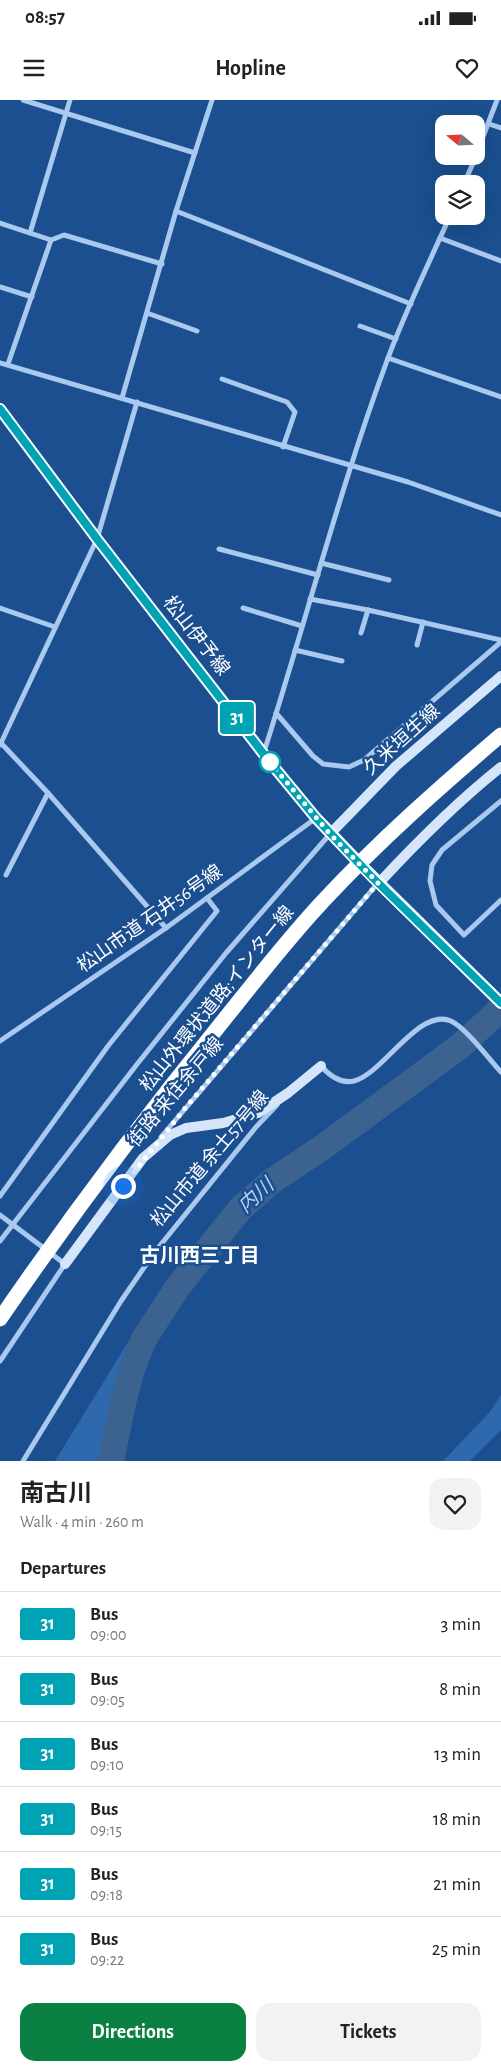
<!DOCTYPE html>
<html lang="en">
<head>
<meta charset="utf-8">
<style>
  :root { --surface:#fff; --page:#f2f2f2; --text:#222; --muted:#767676; --line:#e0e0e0; --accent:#0b8043 }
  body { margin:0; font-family:"Alegreya Sans","Noto Sans JP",sans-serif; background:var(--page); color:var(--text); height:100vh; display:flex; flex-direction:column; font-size:19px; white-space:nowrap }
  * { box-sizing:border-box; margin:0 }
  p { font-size:16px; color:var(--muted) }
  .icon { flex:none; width:28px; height:28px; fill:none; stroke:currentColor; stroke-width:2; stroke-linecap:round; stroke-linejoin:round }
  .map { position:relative; height:1361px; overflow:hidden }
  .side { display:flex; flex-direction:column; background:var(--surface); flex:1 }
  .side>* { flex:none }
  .badge { padding:0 10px; border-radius:4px; font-size:18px; line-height:32px }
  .needle { width:32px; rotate:289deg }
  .tools { position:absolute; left:435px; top:15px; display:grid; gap:10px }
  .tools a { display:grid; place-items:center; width:50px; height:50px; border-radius:10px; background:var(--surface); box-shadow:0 5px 20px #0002; font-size:25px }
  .you { position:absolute; width:25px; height:25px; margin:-12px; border:4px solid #fff; border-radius:50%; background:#1a73e8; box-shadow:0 0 0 8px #1a73e833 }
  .map>.badge { position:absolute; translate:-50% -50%; box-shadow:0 0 0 2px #fff }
  h2 { padding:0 20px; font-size:19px; line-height:45px }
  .round { display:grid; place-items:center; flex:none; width:52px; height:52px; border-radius:15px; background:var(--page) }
  .head { display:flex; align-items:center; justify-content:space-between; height:85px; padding:0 20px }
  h1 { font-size:24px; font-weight:700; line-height:38px }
  .cta { display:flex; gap:10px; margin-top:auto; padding:10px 20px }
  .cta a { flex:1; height:58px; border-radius:15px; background:var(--accent); color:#fff; font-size:20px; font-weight:700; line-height:58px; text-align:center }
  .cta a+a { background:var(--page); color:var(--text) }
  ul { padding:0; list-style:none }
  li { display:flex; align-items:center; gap:15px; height:65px; padding:0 20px; border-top:1px solid var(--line) }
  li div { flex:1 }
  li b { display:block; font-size:19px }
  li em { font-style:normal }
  li .badge { min-width:55px; font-weight:700; text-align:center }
  .status { display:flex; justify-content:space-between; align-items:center; height:35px; padding:0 25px; background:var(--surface); direction:ltr }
  .status svg { height:14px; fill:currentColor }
  header { display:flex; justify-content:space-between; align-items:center; height:65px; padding:0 20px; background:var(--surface); font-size:22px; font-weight:700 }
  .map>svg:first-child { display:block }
  .green { fill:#2e69ad }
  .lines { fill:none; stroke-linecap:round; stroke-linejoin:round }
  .river { stroke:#3c6290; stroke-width:26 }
  .street { stroke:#a9c9ee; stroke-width:5 }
  .secondary { stroke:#d6e6fa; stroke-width:10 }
  .primary { stroke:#f0f6ff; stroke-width:12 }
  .highway { stroke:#fff; stroke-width:15 }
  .line-casing { stroke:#fff; stroke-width:11 }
  .line { stroke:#00a3b4; stroke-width:8 }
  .walk { stroke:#fff; stroke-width:5; stroke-dasharray:0 9 }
  .stop-dot { fill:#fff; stroke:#00a3b4; stroke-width:2.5 }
  .labels { text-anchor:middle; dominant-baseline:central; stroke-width:5; stroke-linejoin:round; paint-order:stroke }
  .street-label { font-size:19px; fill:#fff; stroke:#1b4f8f }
  .water-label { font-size:20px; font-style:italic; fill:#b5d3f5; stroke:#1b4f8f }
  .neighbourhood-label { font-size:20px; font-weight:bold; fill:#fff; stroke:#1b4f8f }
</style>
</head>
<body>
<div class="status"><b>08:57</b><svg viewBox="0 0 49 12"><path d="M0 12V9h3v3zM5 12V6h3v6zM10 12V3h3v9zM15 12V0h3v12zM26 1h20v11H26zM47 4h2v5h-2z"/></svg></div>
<header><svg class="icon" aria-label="menu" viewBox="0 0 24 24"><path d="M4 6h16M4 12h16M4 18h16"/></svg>Hopline<svg class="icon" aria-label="heart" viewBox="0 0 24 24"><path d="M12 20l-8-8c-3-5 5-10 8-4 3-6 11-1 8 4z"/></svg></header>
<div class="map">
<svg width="501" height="1361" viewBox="0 0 501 1361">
  <rect width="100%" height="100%" fill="#1b4f8f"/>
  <g class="green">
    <path d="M133,1234L100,1361H55Z"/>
    <path d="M501,1295V1330L470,1361H443L488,1314Z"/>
  </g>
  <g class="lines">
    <path class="river" d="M111,1361L124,1299L132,1269L144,1239L177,1188L240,1109L272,1081L323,1047L459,947L501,909"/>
    <g class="street">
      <path d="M23,0L195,53"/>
      <path d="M489,24L501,28"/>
      <path d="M476,55L497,0"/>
      <path d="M464,84L476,56"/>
      <path d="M176,111L411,204"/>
      <path d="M0,123L51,140L8,264"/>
      <path d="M30,133L70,0"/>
      <path d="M440,138L501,161"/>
      <path d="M51,140L64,135L162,164"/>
      <path d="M0,187L32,197"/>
      <path d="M147,213L197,231"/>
      <path d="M360,226L396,239"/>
      <path d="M388,258L501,297"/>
      <path d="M0,263L408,382L501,415"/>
      <path d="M222,279L287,302L295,312L283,347"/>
      <path d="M122,298L176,111L212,0"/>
      <path d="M219,449L318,475"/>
      <path d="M321,463L389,480"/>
      <path d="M310,499L368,510L501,540"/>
      <path d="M0,508L55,527"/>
      <path d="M243,508L302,526"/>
      <path d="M361,533L368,510"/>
      <path d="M417,545L423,522"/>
      <path d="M295,550L342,561"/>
      <path d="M276,613L313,656L323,664L349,667L364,660L501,542"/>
      <path d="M0,642L48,693L166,828"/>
      <path d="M0,645L97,439L137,302"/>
      <path d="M264,652C306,521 340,387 388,258C406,210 429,163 450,116"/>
      <path d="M501,701L442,750L432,765L430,781L436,805L464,835L501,800"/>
      <path d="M6,775L48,693"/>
      <path d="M0,941L166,828L316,718"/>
      <path d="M321,966C329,975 341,984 354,981C383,974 419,907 451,921C466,928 489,959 501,972"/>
      <path d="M161,1037L378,783"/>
      <path d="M0,1096L108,946L217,811L207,798"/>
      <path d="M0,1115L65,1164L0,1261"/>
      <path d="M0,1141L138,963L226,853L330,734"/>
      <path d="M23,1361L121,1201L154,1153L256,1027L277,1005"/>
    </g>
    <g class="secondary">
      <path d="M330,734L396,666L501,576"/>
      <path d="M379,783C417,742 457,702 501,667"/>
      <path d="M65,1164L143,1058L170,1035L186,1028L223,1023L258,1013L288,993L321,966"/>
    </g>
    <path class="primary" d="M0,309L97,439L269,661L316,718L364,768L501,903"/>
    <path class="highway" d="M0,1219C70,1117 145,1017 223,921C256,880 289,837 325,799C380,740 440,687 501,635"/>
  </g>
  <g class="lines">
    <defs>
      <path id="line" d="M0,309L97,439L269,661L316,718L371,776L501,903"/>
    </defs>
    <use href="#line" class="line-casing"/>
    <use href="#line" class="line"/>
    <path class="walk" d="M123,1086L186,1007L378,783L330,734L269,661L270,662"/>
  </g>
  <circle class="stop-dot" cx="270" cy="662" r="10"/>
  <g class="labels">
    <g class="street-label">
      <text transform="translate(196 536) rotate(52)">松山伊予線</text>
      <text transform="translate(402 640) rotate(-42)">久米垣生線</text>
      <text transform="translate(150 819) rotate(-35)">松山市道 石井56号線</text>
      <text transform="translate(217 899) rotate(-51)">松山外環状道路;インター線</text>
      <text transform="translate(176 992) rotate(-50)">街路 来住余戸線</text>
      <text transform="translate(210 1059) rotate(-50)">松山市道 余土57号線</text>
    </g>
    <g class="water-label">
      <text transform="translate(256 1096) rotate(-42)">内川</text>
    </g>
    <g class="neighbourhood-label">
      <text x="200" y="1156">古川西三丁目</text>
    </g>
  </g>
</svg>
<div class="tools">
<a><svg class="needle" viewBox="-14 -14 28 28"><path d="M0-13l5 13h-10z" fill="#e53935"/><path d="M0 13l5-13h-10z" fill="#767676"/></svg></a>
<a><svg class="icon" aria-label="layers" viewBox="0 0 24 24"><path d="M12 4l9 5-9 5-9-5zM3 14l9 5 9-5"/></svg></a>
</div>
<div class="you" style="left:123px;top:1086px"></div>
<b class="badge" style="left:237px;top:618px;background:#00a3b4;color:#fff">31</b>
</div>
<section class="side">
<div class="head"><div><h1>南古川</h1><p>Walk · 4 min · 260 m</p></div><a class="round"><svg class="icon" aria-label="heart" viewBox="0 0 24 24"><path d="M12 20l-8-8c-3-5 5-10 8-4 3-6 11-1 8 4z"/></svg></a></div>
<h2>Departures</h2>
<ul>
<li><span class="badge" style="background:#00a3b4;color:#fff">31</span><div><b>Bus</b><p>09:00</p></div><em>3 min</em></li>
<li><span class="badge" style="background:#00a3b4;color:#fff">31</span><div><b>Bus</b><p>09:05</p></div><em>8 min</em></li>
<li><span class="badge" style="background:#00a3b4;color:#fff">31</span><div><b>Bus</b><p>09:10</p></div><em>13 min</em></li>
<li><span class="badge" style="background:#00a3b4;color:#fff">31</span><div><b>Bus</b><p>09:15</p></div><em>18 min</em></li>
<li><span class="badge" style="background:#00a3b4;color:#fff">31</span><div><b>Bus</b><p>09:18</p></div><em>21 min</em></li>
<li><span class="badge" style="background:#00a3b4;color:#fff">31</span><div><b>Bus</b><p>09:22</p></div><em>25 min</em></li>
</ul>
<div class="cta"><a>Directions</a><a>Tickets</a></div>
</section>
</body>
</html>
